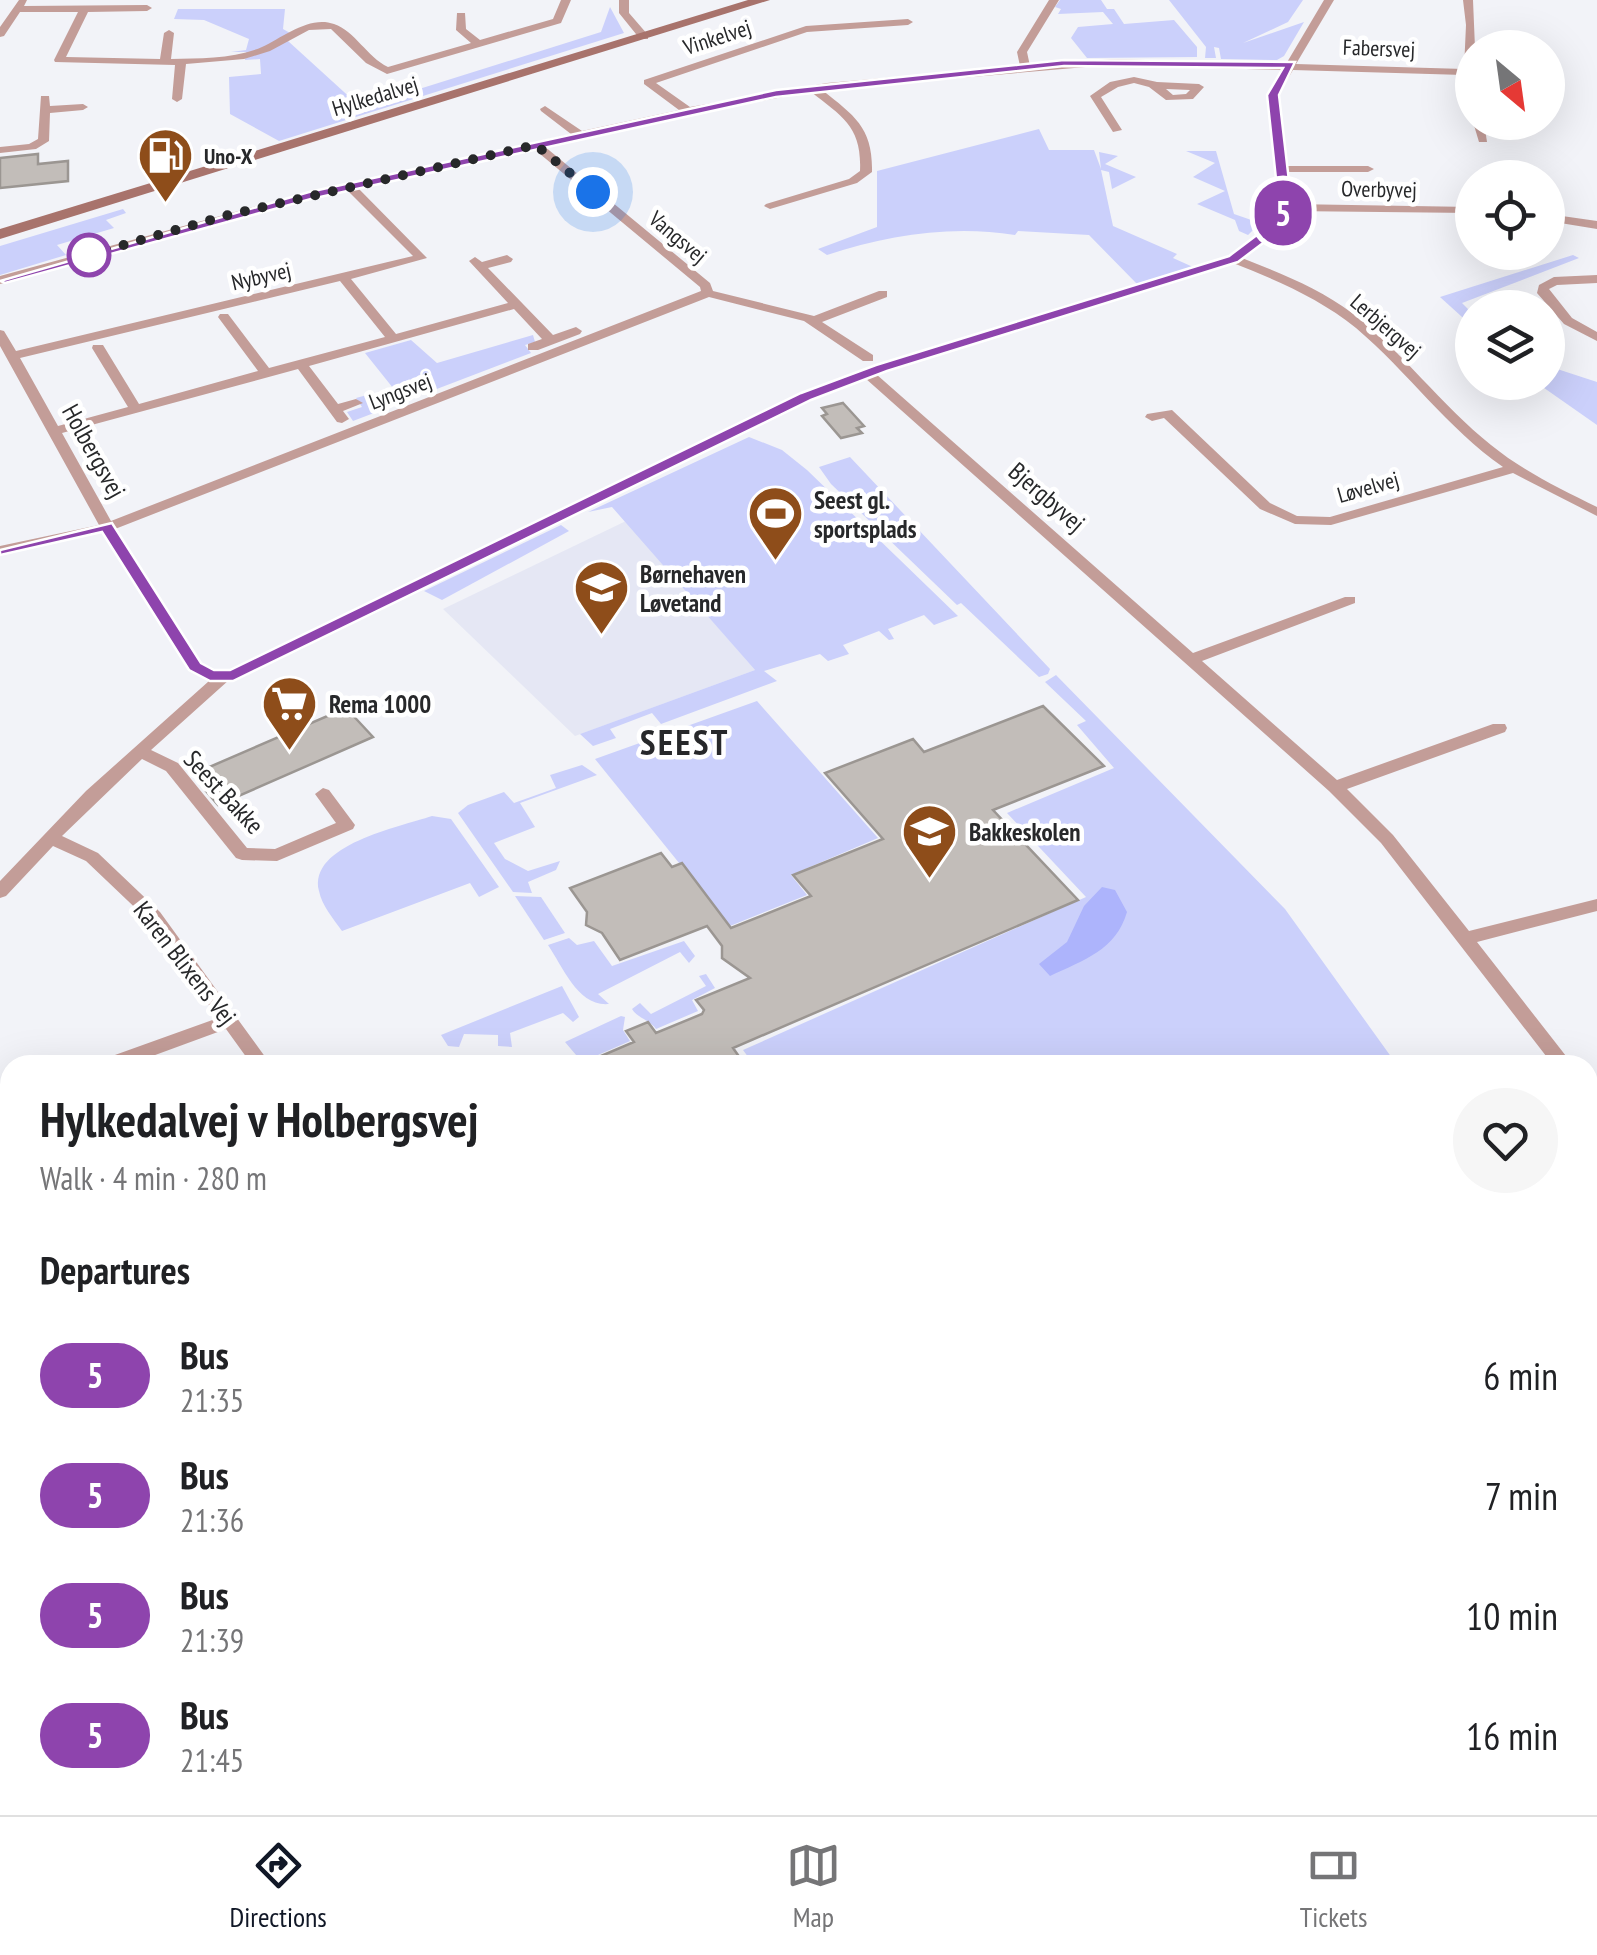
<!DOCTYPE html>
<html lang="en">
<head>
<meta charset="utf-8">
<style>
  :root { --surface:#fff; --page:#f6f6f6; --text:#202124; --muted:#757577; --line:#e0e0e0; --accent:#111827 }
  body { margin:0; font-family:"PT Sans Narrow",sans-serif; background:var(--page); color:var(--text); height:100vh; display:flex; flex-direction:column; font-size:38px; white-space:nowrap }
  * { box-sizing:border-box; margin:0 }
  p { font-size:32px; color:var(--muted) }
  .icon { flex:none; width:55px; height:55px; fill:none; stroke:currentColor; stroke-width:2; stroke-linecap:round; stroke-linejoin:round }
  .map { position:relative; flex:1; overflow:hidden }
  .details { position:absolute; left:0px; top:1055px; width:1598px; height:760px; display:flex; flex-direction:column; background:var(--surface); border-radius:30px 30px 0 0; box-shadow:0 10px 40px #0002 }
  .details>* { flex:none }
  .badge { padding:0 20px; border-radius:32px; font-size:35px; line-height:65px }
  .needle { width:65px; rotate:151deg }
  .buttons { position:absolute; left:1455px; top:30px; display:grid; gap:20px }
  .buttons a { display:grid; place-items:center; width:110px; height:110px; border-radius:50%; background:var(--surface); box-shadow:0 10px 40px #0002; font-size:50px }
  .you { position:absolute; width:50px; height:50px; margin:-25px; border:8px solid #fff; border-radius:50%; background:#1a73e8; box-shadow:0 0 0 15px #1a73e833 }
  .map>.badge { position:absolute; translate:-50% -50%; box-shadow:0 0 0 5px #fff }
  h2 { padding:0 40px; font-size:38px; line-height:90px }
  .round { display:grid; place-items:center; flex:none; width:105px; height:105px; border-radius:52px; background:var(--page) }
  .head { display:flex; align-items:center; justify-content:space-between; height:170px; padding:0 40px }
  h1 { font-size:48px; font-weight:700; line-height:75px }
  ul { padding:0; list-style:none }
  li { display:flex; align-items:center; gap:30px; height:120px; padding:0 40px }
  li div { flex:1 }
  li b { display:block; font-size:38px }
  li em { font-style:normal }
  li .badge { min-width:110px; font-weight:700; text-align:center }
  .tabs { display:flex; justify-content:space-around; align-items:center; height:140px; border-top:2px solid var(--line); background:var(--surface); font-size:28px; color:var(--muted) }
  .tabs a { display:grid; justify-items:center; gap:5px }
  .tabs .active { color:var(--accent) }
  .map>svg:first-child { display:block }
  .built { fill:#e5e7f4 }
  .green { fill:#cbd0fb }
  .forest { fill:#adb4fc }
  .building { fill:#c2bdb9; stroke:#9b9692; stroke-width:2.5 }
  .lines { fill:none; stroke-linecap:round; stroke-linejoin:round }
  .street { fill:#c39d98; fill-rule:evenodd }
  .secondary { fill:#a8736c; fill-rule:evenodd }
  .line { fill:#8e44ad; stroke:#fff; stroke-width:2.5 }
  .walk { stroke:#27282a; stroke-width:10; stroke-dasharray:0 18 }
  .stop-dot { fill:#fff; stroke:#8e44ad; stroke-width:5 }
  .labels { text-anchor:middle; dominant-baseline:central; stroke-width:9; stroke-linejoin:round; paint-order:stroke }
  .far-street-label { font-size:22px; fill:#27282a; stroke:#fff }
  .far-poi-label { font-size:22px; font-weight:bold; fill:#27282a; stroke:#fff; text-anchor:start }
  .street-label { font-size:25px; fill:#27282a; stroke:#fff }
  .poi-label { font-size:25px; font-weight:bold; fill:#27282a; stroke:#fff; text-anchor:start }
  .district-label { font-size:35px; font-weight:bold; letter-spacing:2.5px; fill:#27282a; stroke:#fff }
</style>
</head>
<body>
<div class="map">
<svg width="1597" height="1815" viewBox="0 0 1597 1815">
  <rect width="100%" height="100%" fill="#f2f3f8"/>
  <path class="built" d="M626,521L755,670L575,736L443,609Z"/>
  <g class="green">
    <path d="M1060,0H1101L1107,9H1114L1124,24L1174,20L1197,47V57L1087,58L1071,38L1078,27L1113,24L1103,12L1058,14L1061,9L1055,7Z"/>
    <path d="M1169,0H1303L1288,22L1243,43L1304,22L1284,56L1277,60L1221,59L1219,48L1214,47L1216,58H1205L1206,47Z"/>
    <path d="M610,7L624,33L279,141L230,114L229,77L261,74L260,59L245,60L246,52H231L246,50L249,39L204,20L174,19L178,9H285L283,29L290,33L288,41L355,102L365,106L601,32Z"/>
    <path d="M1039,129L1049,150H1094L1101,169L1099,152L1118,156L1105,164L1136,177L1112,189L1109,172L1101,170L1113,226L1177,254L1173,258L1193,267L1137,284L1089,235L1018,231L1015,235C951,225 888,235 827,255L818,249L877,227V171Z"/>
    <path d="M1186,151H1216L1234,214L1260,223L1248,235L1239,231L1235,220L1197,204L1225,191L1193,177L1215,163Z"/>
    <path d="M123,209L126,213L106,220L114,228L57,245L66,255L0,275V246Z"/>
    <path d="M1573,255L1579,258L1462,303L1472,313V326L1440,297Z"/>
    <path d="M533,335L535,342L525,345L531,353L353,421L347,412L362,407L356,398L393,388L365,353L411,340L437,363Z"/>
    <path d="M1548,366L1597,382V425L1537,383L1548,382Z"/>
    <path d="M749,437L782,450L807,470L958,616L934,625L924,615L888,629L894,639L889,640L879,631L843,645L849,654L828,661L820,654L764,671L777,681L661,724L652,713L610,729L616,738L593,746L580,734L755,670L612,507L588,512Z"/>
    <path d="M850,457L1050,669L1048,674L1039,677L961,603L957,605L831,484L819,467Z"/>
    <path d="M561,525L569,531L442,600L424,591Z"/>
    <path d="M1056,675L1285,909L1397,1065H754L743,1050L1086,897L1007,813L1114,768L1077,725L1086,721L1045,682Z"/>
    <path d="M757,701L878,838L791,875L807,895L730,926L595,759Z"/>
    <path d="M582,765L597,775L520,803L535,827L494,843L505,859L528,871L560,861L556,870L528,882L532,893L513,892L458,813L468,805L504,792L514,803L556,788L550,775Z"/>
    <path d="M432,816L451,819L499,887L479,897L470,883L342,931C333,918 322,906 319,891C308,845 399,827 432,816Z"/>
    <path d="M515,896L541,897L565,933L544,940Z"/>
    <path d="M569,938L577,945L594,941L612,966L684,941L695,956L689,963L680,952L598,994L609,1004C578,1007 563,967 548,945Z"/>
    <path d="M706,974L715,988L692,1000L698,1011L656,1029C650,1020 637,1018 632,1009L640,1003L651,1014L706,986L699,976Z"/>
    <path d="M562,986L579,1017L573,1022L563,1013L510,1033L512,1047L498,1046V1035L464,1034L459,1047L448,1046L441,1035Z"/>
    <path d="M621,1016L625,1017L623,1030L630,1041L582,1062L565,1042Z"/>
    <path d="M1588,1329L1597,1342V1815H917L913,1805H1588Z"/>
  </g>
  <path class="forest" d="M1102,887L1115,890L1127,912C1116,950 1084,960 1050,976L1039,964L1067,942L1084,906Z"/>
  <g class="building">
    <path d="M38,154V164L68,161V181L0,188V158Z"/>
    <path d="M843,403L864,426L857,428L862,433L841,438L822,416L827,414L822,408Z"/>
    <path d="M1043,706L1104,766L993,810L1078,900L733,1048L745,1065H580L634,1042L626,1031L648,1022L656,1033L702,1014L704,1010L696,1000L750,978L722,958V946L707,926L620,960L602,933L586,925L587,912L570,888L661,853L672,867L682,863L731,928L811,896L793,875L883,839L825,773L913,739L924,752Z"/>
    <path d="M346,708L373,737L218,805L206,791L220,785L207,768Z"/>
  </g>
  <g class="lines">
    <g class="street">
      <path d="M19,0H27L24,6L147,5L152,8L147,11L88,12L66,57L160,59L164,33L169,30L174,33L171,59C200,58 235,59 262,47C283,37 310,15 334,24C355,31 367,57 388,67L471,43L456,30L457,13H465L466,29L480,40L553,19L561,0H571L561,23L387,74L366,63L331,29L309,30L270,51L244,59L186,64L182,99L177,102L172,99L175,65L55,62L54,60L78,12H20L4,36L0,37V27Z"/>
      <path d="M619,0H629V13L648,35V39H640L619,13Z"/>
      <path d="M1049,0H1059L1027,52L1030,66L1109,59L1286,64L1324,0H1334L1296,64L1464,69L1466,25L1463,0H1473L1475,48H1472V102L1467,99L1464,75L1293,70L1278,95L1287,166H1368L1374,169L1368,172H1288L1291,204L1472,207V213L1289,211L1271,237L1242,258C1280,273 1319,288 1352,313C1403,352 1441,405 1491,445C1523,471 1560,489 1597,507V516L1513,473L1331,525L1295,524L1260,509L1164,418L1152,421L1145,417L1147,414L1172,410L1270,503L1297,516L1330,517L1503,467C1447,428 1408,372 1356,328C1319,298 1276,280 1233,263L876,374L1193,653L1345,597H1355V603L1202,661L1337,780L1493,724H1505L1507,728L1505,732L1347,789L1393,835L1469,931L1597,899V911L1477,942L1573,1065H1553L1381,843L1329,791L865,378L811,399L238,678L229,680L151,750L178,763L247,848L275,849L336,823L315,794L323,788L329,790L355,825L353,829L277,861L242,860L236,858L166,771L142,759L62,836L98,853L160,912L271,1065H252L226,1029L128,1065H99L101,1060L218,1018L148,920L86,861L53,846L6,896L0,898V881L86,791L209,681L190,669L103,532L0,554V546L99,525L0,346V330L4,331L16,351L413,256L347,190L0,284V276L305,193L571,134L541,111L540,109L545,106L582,131L679,110L644,84V80L806,26L908,19L913,22L908,25L807,32L656,83L690,107L827,83L1020,66L1017,52ZM1109,65L1283,70L1268,95L1280,207L1263,231L1229,256L862,370L801,393L230,670L213,671L201,663L115,529L709,297L804,321L863,361H873V355L822,322L887,297V291H879L814,316L713,291L710,283L544,146L688,114L811,92C843,117 862,127 860,171L849,179L766,204L764,206L770,209L857,183L872,172C873,128 855,116 822,90ZM534,149L700,287L701,291L111,521L62,433L298,369L337,422L342,423L349,419L343,411L363,403L356,399L338,404L309,366L514,309L542,339L528,344V350H538L580,334L582,331L576,327L553,335L488,268L511,262L513,259L507,255L482,262L475,257L469,261L508,303L396,334L351,279L427,258L358,188ZM340,281L385,337L269,368L228,314H220L218,317L258,371L139,404L103,345H93L92,348L128,407L58,426L20,358Z"/>
      <path d="M1134,77L1157,82L1199,84L1204,87L1193,99L1166,100L1149,87L1134,83L1118,87L1101,97L1122,130L1113,132L1090,96L1110,82ZM1166,89L1190,90L1186,94L1173,95Z"/>
      <path d="M41,96H49L50,106L83,104L88,107L83,110L50,113L49,141L36,149L0,153V147L29,144L38,139Z"/>
      <path d="M1473,122H1484L1487,142H1479Z"/>
      <path d="M1548,214L1597,221V229L1548,221Z"/>
      <path d="M1597,275V283L1557,285L1549,289L1572,318L1597,332V341L1564,324L1537,293L1539,285L1554,277Z"/>
      <path d="M1588,1088L1597,1093V1114L1588,1109Z"/>
      <path d="M10,1094V1108L0,1111V1097Z"/>
      <path d="M447,1805H498L491,1815H440Z"/>
      <path d="M688,1805H714L719,1815H693Z"/>
    </g>
    <path class="secondary" d="M748,0H770L0,239V229Z"/>
  </g>
  <path class="line" d="M1064,60L1295,62L1279,95L1292,207L1271,237L1238,262L887,371L811,400L233,681H210L189,670L102,532L0,555V550L112,523L201,663L214,670H230L801,393L876,365L1229,256L1262,231L1279,207L1267,95L1283,68L1064,66L776,97L311,199L5,283L0,281L309,192L776,90Z"/>
  <g class="lines">
    <path class="walk" d="M89,255L228,215L536,145L593,192"/>
  </g>
  <defs>
    <symbol id="fuel-pin" viewBox="-11 -11 22 30"><path d="M0 17L-7.5 6A9.5 9.5 0 1 1 7.5 6Z" fill="#8e4d1a" stroke="#fff"/><path d="M-5.5-6h7V0h2V4h1.3V-2.5L3-4.5l.8-.8L6-3V5H2.5V1h-1V6h-7ZM-4.2-4.7v3.2H.2V-4.7Z" fill="#fff"/></symbol>
    <symbol id="stadium-pin" viewBox="-11 -11 22 30"><path d="M0 17L-7.5 6A9.5 9.5 0 1 1 7.5 6Z" fill="#8e4d1a" stroke="#fff"/><path d="M0-5a6.5 5 0 1 0 0 10a6.5 5 0 1 0 0-10ZM-3.5-1.8h7v3.6h-7Z" fill="#fff"/></symbol>
    <symbol id="school-pin" viewBox="-11 -11 22 30"><path d="M0 17L-7.5 6A9.5 9.5 0 1 1 7.5 6Z" fill="#8e4d1a" stroke="#fff"/><path d="M0-5L7-2L0 1L-7-2ZM-4 1L0 2.5L4 1V4Q0 6-4 4Z" fill="#fff"/></symbol>
    <symbol id="supermarket-pin" viewBox="-11 -11 22 30"><path d="M0 17L-7.5 6A9.5 9.5 0 1 1 7.5 6Z" fill="#8e4d1a" stroke="#fff"/><path d="M-6-5.5h2.5l.6 2H6L4.5 2H-2.5L-4.4-4H-6ZM-1.5 3.2a1.3 1.3 0 1 0 .1 0ZM3 3.2a1.3 1.3 0 1 0 .1 0Z" fill="#fff"/></symbol>
  </defs>
  <g fill-rule="evenodd">
    <use href="#fuel-pin" x="134" y="124" width="63" height="86"/>
    <use href="#stadium-pin" x="744" y="482" width="63" height="86"/>
    <use href="#school-pin" x="570" y="556" width="63" height="86"/>
    <use href="#supermarket-pin" x="258" y="672" width="63" height="86"/>
    <use href="#school-pin" x="898" y="800" width="63" height="86"/>
  </g>
  <circle class="stop-dot" cx="89" cy="255" r="20"/>
  <g class="labels">
    <g class="far-street-label">
      <text transform="translate(717 37) rotate(-18)">Vinkelvej</text>
      <text transform="translate(1379 48) rotate(2)">Fabersvej</text>
      <text transform="translate(375 96) rotate(-17)">Hylkedalvej</text>
      <text transform="translate(1379 189) rotate(1)">Overbyvej</text>
      <text transform="translate(678 237) rotate(40)">Vangsvej</text>
      <text transform="translate(261 276) rotate(-13)">Nybyvej</text>
      <text transform="translate(1386 326) rotate(41)">Lerbjergvej</text>
      <text transform="translate(400 391) rotate(-21)">Lyngsvej</text>
      <text transform="translate(1368 487) rotate(-16)">Løvelvej</text>
    </g>
    <g class="far-poi-label">
      <text x="204" y="156">Uno-X</text>
    </g>
    <g class="street-label">
      <text transform="translate(94 451) rotate(61)">Holbergsvej</text>
      <text transform="translate(1047 497) rotate(41)">Bjergbyvej</text>
      <text transform="translate(224 792) rotate(47)">Seest Bakke</text>
      <text transform="translate(185 963) rotate(52)">Karen Blixens Vej</text>
    </g>
    <g class="poi-label">
      <text x="814" y="500">Seest gl.<tspan x="814" dy="29">sportsplads</tspan></text>
      <text x="640" y="574">Børnehaven<tspan x="640" dy="29">Løvetand</tspan></text>
      <text x="329" y="704">Rema 1000</text>
      <text x="969" y="832">Bakkeskolen</text>
    </g>
    <g class="district-label">
      <text x="685" y="742">SEEST</text>
    </g>
  </g>
</svg>
<div class="buttons">
<a><svg class="needle" viewBox="-14 -14 28 28"><path d="M0-13l5 13h-10z" fill="#e53935"/><path d="M0 13l5-13h-10z" fill="#757577"/></svg></a>
<a><svg class="icon" aria-label="locate" viewBox="0 0 24 24"><circle cx="12" cy="12" r="6"/><path d="M12 2v4M12 18v4M2 12h4M18 12h4"/></svg></a>
<a><svg class="icon" aria-label="layers" viewBox="0 0 24 24"><path d="M12 4l9 5-9 5-9-5zM3 14l9 5 9-5"/></svg></a>
</div>
<div class="you" style="left:593px;top:192px"></div>
<b class="badge" style="left:1283px;top:213px;background:#8e44ad;color:#fff">5</b>
<section class="details">
<div class="head"><div><h1>Hylkedalvej v Holbergsvej</h1><p>Walk · 4 min · 280 m</p></div><a class="round"><svg class="icon" aria-label="heart" viewBox="0 0 24 24"><path d="M12 20l-8-8c-3-5 5-10 8-4 3-6 11-1 8 4z"/></svg></a></div>
<h2>Departures</h2>
<ul>
<li><span class="badge" style="background:#8e44ad;color:#fff">5</span><div><b>Bus</b><p>21:35</p></div><em>6 min</em></li>
<li><span class="badge" style="background:#8e44ad;color:#fff">5</span><div><b>Bus</b><p>21:36</p></div><em>7 min</em></li>
<li><span class="badge" style="background:#8e44ad;color:#fff">5</span><div><b>Bus</b><p>21:39</p></div><em>10 min</em></li>
<li><span class="badge" style="background:#8e44ad;color:#fff">5</span><div><b>Bus</b><p>21:45</p></div><em>16 min</em></li>
</ul>
</section>
</div>
<nav class="tabs">
<a class="active"><svg class="icon" aria-label="directions" viewBox="0 0 24 24"><path d="M12 3l9 9-9 9-9-9zM9 14v-3h6M13 9l2 2-2 2"/></svg>Directions</a>
<a><svg class="icon" aria-label="map" viewBox="0 0 24 24"><path d="M3 6l6-2 6 2 6-2v14l-6 2-6-2-6 2zM9 4v14M15 6v14"/></svg>Map</a>
<a><svg class="icon" aria-label="tickets" viewBox="0 0 24 24"><path d="M3 7h18v10H3zM15 7v10"/></svg>Tickets</a>
</nav>
</body>
</html>
